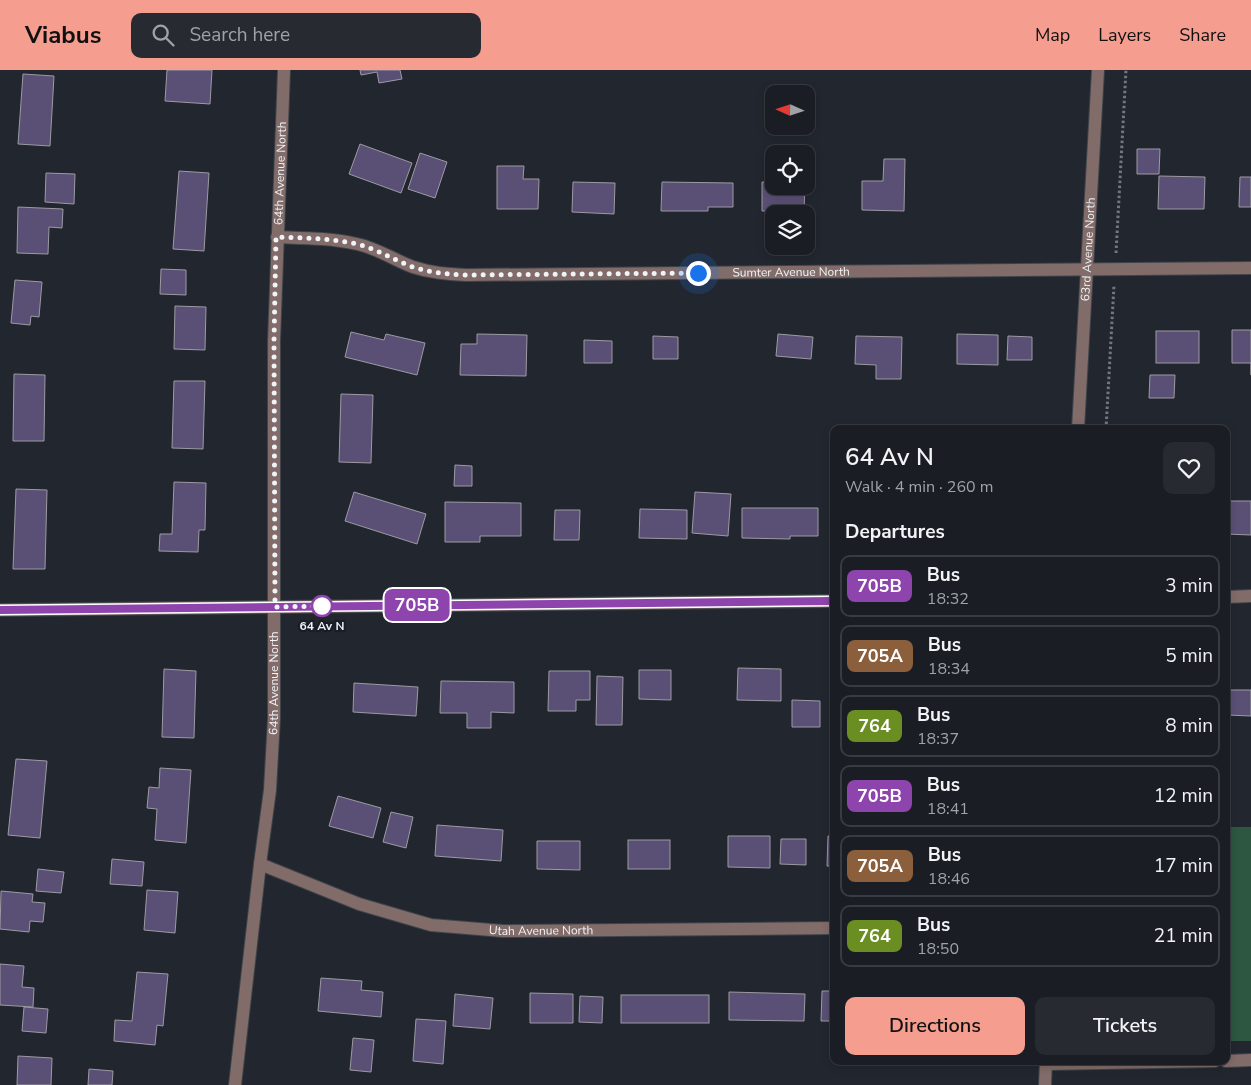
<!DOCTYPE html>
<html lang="en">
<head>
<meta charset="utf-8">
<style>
  :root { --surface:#1a1d23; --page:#272a30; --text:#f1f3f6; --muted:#9fa2a6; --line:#383b41; --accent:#f59d8f }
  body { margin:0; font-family:"Nunito Sans",sans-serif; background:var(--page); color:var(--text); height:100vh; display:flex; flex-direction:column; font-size:19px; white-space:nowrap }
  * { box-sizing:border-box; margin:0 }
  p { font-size:16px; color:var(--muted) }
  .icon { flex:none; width:28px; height:28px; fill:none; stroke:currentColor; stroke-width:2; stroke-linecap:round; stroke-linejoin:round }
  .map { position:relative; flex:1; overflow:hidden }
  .panel { position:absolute; left:830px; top:355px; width:400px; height:640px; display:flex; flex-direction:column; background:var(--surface); border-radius:10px; box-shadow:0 2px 8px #0003,0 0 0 1px var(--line) }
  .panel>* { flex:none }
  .badge { padding:0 10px; border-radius:8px; font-size:18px; line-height:32px }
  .needle { width:32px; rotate:273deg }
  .buttons { position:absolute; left:765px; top:15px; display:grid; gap:10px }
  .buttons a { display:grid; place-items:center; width:50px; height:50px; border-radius:10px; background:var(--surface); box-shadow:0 2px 8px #0003,0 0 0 1px var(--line); font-size:25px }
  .you { position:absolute; width:25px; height:25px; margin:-12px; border:4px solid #fff; border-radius:50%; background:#1a73e8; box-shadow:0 0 0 8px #1a73e833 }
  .map>.badge { position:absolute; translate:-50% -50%; box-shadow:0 0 0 2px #fff }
  h2 { padding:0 15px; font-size:19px; line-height:45px }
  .round { display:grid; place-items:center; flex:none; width:52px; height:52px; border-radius:10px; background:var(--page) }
  .overview { display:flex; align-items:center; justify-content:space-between; height:85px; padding:0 15px }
  h1 { font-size:24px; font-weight:600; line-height:38px }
  .action { display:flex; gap:10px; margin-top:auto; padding:10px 15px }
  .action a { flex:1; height:58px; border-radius:10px; background:var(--accent); color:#111; font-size:20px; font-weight:600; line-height:58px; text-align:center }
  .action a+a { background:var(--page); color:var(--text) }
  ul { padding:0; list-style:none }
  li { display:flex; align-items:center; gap:15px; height:62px; margin:0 10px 8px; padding:0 5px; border:2px solid var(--line); border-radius:10px }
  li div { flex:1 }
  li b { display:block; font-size:19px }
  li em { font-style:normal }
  li .badge { min-width:55px; font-weight:700; text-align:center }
  header { display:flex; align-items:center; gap:30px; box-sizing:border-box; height:70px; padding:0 25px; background:var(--accent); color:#111 }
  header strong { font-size:24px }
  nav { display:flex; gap:28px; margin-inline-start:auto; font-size:18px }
  .search { width:350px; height:45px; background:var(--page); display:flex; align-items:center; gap:12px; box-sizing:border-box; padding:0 18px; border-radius:10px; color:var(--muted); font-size:19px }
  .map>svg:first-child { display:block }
  .green { fill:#2d5740 }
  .building { fill:#5a5075; stroke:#9c9aa4 }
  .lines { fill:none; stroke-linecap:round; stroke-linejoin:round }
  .minor-casing { stroke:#3f444b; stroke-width:14 }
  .path { stroke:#73787e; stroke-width:3; stroke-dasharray:2.5 2.5; stroke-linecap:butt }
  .minor { stroke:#826c69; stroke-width:12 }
  .line-casing { stroke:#fff; stroke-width:11 }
  .line { stroke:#8e44ad; stroke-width:8 }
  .walk { stroke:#f0f3f8; stroke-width:5; stroke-dasharray:0 9 }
  .stop-dot { fill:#fff; stroke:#8e44ad; stroke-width:2.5 }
  .labels { text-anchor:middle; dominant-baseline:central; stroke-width:4.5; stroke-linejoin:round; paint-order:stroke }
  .street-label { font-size:12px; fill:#f0f3f8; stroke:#191d25 }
  .stop-label { font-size:12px; font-weight:bold; fill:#f0f3f8; stroke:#191d25 }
</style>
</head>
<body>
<header>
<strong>Viabus</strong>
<div class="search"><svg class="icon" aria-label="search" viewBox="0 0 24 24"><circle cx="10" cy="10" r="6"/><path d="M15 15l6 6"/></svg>Search here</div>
<nav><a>Map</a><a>Layers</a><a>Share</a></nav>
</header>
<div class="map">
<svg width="1251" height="1015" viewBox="0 0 1251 1015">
  <rect width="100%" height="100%" fill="#22272f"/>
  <rect class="green" x="1226" y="757" width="25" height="214"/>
  <g class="building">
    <path d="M167,0H212L210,34L165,31Z"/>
    <path d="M360,0H400L402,9L379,13L377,2L361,5Z"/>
    <path d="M23,4L54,6L50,76L18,74Z"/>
    <path d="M360,74L412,93L401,123L349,104Z"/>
    <path d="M1137,79H1160L1159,104H1137Z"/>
    <path d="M420,83L447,92L435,128L408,119Z"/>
    <path d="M884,89H905L904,141L862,140V111H883Z"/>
    <path d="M497,96H524L523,109H539L538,139H497Z"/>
    <path d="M179,101L209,103L204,181L173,179Z"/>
    <path d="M46,103L75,104L74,134L45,132Z"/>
    <path d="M1159,106L1205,107L1204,139H1158Z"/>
    <path d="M1240,107H1251V137H1239Z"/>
    <path d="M573,112L615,113L614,144L572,142Z"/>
    <path d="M662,112L733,113V137H708V141H661Z"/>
    <path d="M762,112H774V116H805L804,141H762Z"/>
    <path d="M18,137L63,139L62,158L49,157L48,184L17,183Z"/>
    <path d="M161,199L186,200V225L160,224Z"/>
    <path d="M15,210L42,212L39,247L31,246L30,255L11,253Z"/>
    <path d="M175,236L206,237L205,280L174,279Z"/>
    <path d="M1232,260H1251V305V293H1232Z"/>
    <rect x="1156" y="261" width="43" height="32"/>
    <path d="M351,262L384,270L386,264L425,273L417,305L345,287Z"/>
    <path d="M477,264L527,265L526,306L460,305L461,274H477Z"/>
    <path d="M778,264L813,267L811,289L776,286Z"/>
    <path d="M957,264L998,265V295L957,294Z"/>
    <path d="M653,266L678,267V289H653Z"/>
    <path d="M856,266L902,267L901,309H876V295L855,294Z"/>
    <path d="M1008,266L1032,267V290H1007Z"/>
    <path d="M584,270L612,271V293H584Z"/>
    <path d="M14,304L45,305L44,371H13Z"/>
    <path d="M1150,305H1175L1174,328H1149Z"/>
    <path d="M174,311H205L203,379L172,378Z"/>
    <path d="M341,324L373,325L371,393L339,392Z"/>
    <path d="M455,395L472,396V416H454Z"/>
    <path d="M174,412L206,413L205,460H199L198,482L159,481L160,464H172Z"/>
    <path d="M16,419L47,420L45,499H13Z"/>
    <path d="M354,422L426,444L417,474L345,451Z"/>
    <path d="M695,422L731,424L728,466L692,463Z"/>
    <path d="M1226,431H1251V465L1226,464Z"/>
    <path d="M445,432L521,433V466H480V472H445Z"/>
    <path d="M742,438H818V466H790V469L742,468Z"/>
    <path d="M640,439L687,440V469L639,468Z"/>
    <path d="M555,440H580L579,470H554Z"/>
    <path d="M738,598L781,599V631L737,630Z"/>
    <path d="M164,599L196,601L194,668L162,667Z"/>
    <path d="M639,600H671V630L639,629Z"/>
    <path d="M549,601H590V630H576V641H548Z"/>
    <path d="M597,606L623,607L622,655H596Z"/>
    <path d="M441,611L514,612V643L491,642V658H467V643H440Z"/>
    <path d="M354,613L418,617L416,646L353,642Z"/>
    <path d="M1226,620H1251V646L1226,645Z"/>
    <path d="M792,630L820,631V657H792Z"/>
    <path d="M16,689L47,691L40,768L8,765Z"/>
    <path d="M160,698L191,700L186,773L155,770L157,739L147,738L149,717L159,718Z"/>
    <path d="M338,726L381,738L373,768L329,756Z"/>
    <path d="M391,742L413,747L406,778L383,772Z"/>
    <path d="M437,755L503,760L501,791L435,786Z"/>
    <path d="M728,766H770V798L728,797Z"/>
    <path d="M828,766H834V796H827Z"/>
    <path d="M781,769H806V795L780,794Z"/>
    <rect x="628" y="770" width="42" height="29"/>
    <path d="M537,771H580V800L537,799Z"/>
    <path d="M112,789L144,792L142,816L110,814Z"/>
    <path d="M38,799L64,802L61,823L36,821Z"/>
    <path d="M147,820L178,822L175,863L144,860Z"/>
    <path d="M1,821L33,824L32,832L45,833L43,852L30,851L29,862L0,859Z"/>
    <path d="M0,894L24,896L22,917L34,918L33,937L0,935Z"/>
    <path d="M137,902L168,904L163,956L157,955L155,975L114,971L115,950L132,951Z"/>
    <path d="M321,908L362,911L361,920L383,922L381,947L318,941Z"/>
    <path d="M822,921H834V951H821Z"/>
    <path d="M729,922L805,924L804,951L729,950Z"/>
    <path d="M530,923L573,924V953H530Z"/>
    <path d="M455,924L493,928L490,959L453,956Z"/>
    <rect x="621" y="925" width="88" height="28"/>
    <path d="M580,926L603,927L602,953L579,952Z"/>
    <path d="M24,937L48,939L46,963L22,961Z"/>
    <path d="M416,949L446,951L443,994L413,991Z"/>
    <path d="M353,968L374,970L371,1002L350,1000Z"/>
    <path d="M18,986L52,988L51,1015H17Z"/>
    <path d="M89,999L113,1001L112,1015H88Z"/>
  </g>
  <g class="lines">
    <defs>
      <g id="minor">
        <path id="s1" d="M277,167C303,168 330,168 357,174C377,178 394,190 413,197C431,203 448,204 466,205L1251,198"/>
        <path id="s2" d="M1078,359L1098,0"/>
        <path d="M1226,527L1251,526"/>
        <path d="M0,540L834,531"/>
        <path id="s3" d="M260,794L359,834L431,855L503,861L834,858"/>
        <path d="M1226,991L1251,990"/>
        <path d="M1046,994L1215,991"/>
        <path id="s4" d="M235,1015L260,794L270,720L274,648V271L284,0"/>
        <path d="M1045,1015L1046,991"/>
      </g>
    </defs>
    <use href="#minor" class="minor-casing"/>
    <g class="path">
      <path d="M1116,183L1126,0"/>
      <path d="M1106,359L1114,215"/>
    </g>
    <use href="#minor" class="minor"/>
  </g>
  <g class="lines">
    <defs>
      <path id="line" d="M0,540L834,531"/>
    </defs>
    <use href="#line" class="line-casing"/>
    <use href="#line" class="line"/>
    <path class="walk" d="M322,536L275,537L274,271L276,167C303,168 330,168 357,174C377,179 394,190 413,197C431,203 447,204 466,205L698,203"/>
  </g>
  <circle class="stop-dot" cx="322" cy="536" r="10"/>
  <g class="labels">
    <g class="street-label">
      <text stroke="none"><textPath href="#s4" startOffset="914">64th Avenue North</textPath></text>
      <text stroke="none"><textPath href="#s2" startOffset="180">63rd Avenue North</textPath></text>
      <text stroke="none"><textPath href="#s1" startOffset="520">Sumter Avenue North</textPath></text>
      <text stroke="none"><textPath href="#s4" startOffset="404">64th Avenue North</textPath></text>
      <text stroke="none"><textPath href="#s3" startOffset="292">Utah Avenue North</textPath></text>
    </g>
    <g class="stop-label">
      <text x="322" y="556">64 Av N</text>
    </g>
  </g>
</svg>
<div class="buttons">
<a><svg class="needle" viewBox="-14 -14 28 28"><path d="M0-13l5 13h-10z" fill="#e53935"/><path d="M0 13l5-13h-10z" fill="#9fa2a6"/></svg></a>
<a><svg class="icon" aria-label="locate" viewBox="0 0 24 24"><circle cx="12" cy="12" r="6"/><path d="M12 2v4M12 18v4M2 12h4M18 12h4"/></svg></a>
<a><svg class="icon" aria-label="layers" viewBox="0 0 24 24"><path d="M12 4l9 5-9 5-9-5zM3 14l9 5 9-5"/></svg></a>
</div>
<div class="you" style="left:698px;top:203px"></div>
<b class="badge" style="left:417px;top:535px;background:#8e44ad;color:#fff">705B</b>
<section class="panel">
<div class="overview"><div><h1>64 Av N</h1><p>Walk · 4 min · 260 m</p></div><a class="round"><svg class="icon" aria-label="heart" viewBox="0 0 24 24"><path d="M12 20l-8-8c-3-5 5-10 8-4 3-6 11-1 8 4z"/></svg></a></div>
<h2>Departures</h2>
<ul>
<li><span class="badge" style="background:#8e44ad;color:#fff">705B</span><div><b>Bus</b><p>18:32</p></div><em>3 min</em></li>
<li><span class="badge" style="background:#8b5e3c;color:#fff">705A</span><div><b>Bus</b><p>18:34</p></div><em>5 min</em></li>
<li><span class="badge" style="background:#6b8e23;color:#fff">764</span><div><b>Bus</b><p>18:37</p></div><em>8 min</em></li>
<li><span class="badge" style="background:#8e44ad;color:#fff">705B</span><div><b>Bus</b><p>18:41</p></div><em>12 min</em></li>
<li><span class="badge" style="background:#8b5e3c;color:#fff">705A</span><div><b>Bus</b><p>18:46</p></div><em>17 min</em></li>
<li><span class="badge" style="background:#6b8e23;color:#fff">764</span><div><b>Bus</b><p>18:50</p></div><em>21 min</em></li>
</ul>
<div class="action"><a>Directions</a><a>Tickets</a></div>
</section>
</div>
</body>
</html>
